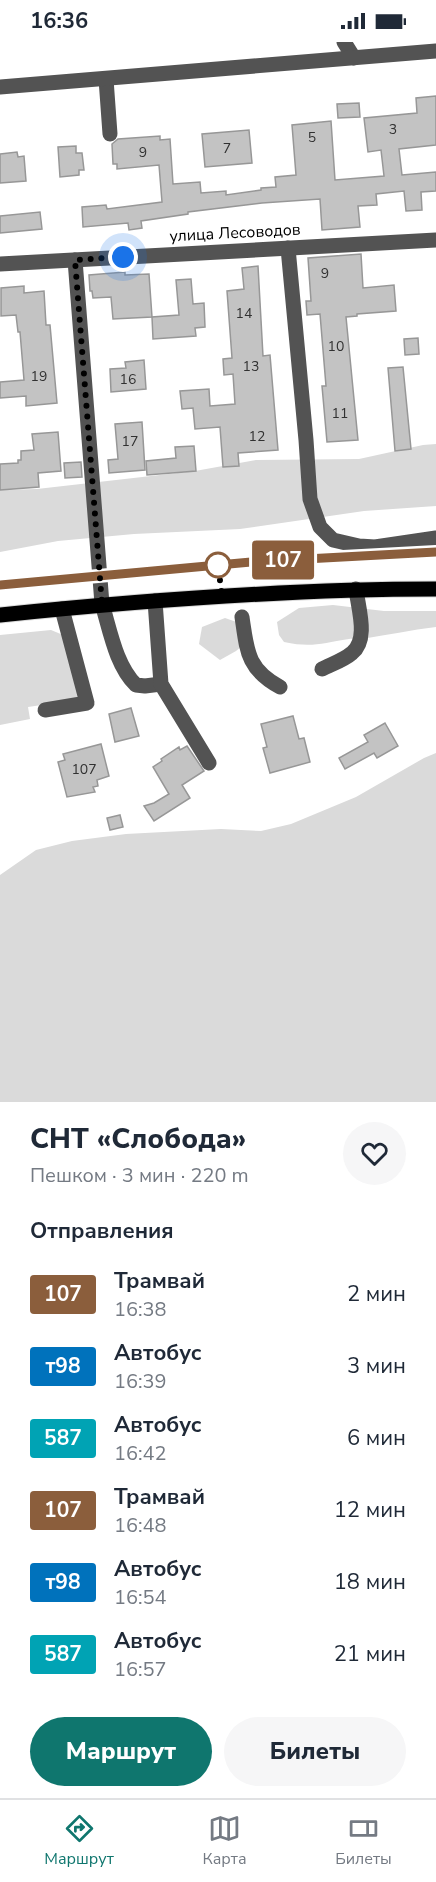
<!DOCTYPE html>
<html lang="ru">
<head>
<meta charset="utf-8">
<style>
  :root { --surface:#fff; --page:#f6f6f7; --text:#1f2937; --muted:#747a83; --line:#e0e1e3; --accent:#0f766e }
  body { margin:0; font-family:"Nunito Sans",sans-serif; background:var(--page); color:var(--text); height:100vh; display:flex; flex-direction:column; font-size:22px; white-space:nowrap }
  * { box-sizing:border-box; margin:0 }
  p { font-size:20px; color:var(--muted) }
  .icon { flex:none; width:33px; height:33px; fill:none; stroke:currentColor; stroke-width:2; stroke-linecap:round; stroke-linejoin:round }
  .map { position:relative; height:1060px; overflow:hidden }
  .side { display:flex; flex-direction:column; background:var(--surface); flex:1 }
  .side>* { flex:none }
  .badge { padding:0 12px; border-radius:4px; font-size:21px; line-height:39px }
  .you { position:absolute; width:30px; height:30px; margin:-15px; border:4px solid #fff; border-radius:50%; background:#1a73e8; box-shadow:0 0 0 9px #1a73e833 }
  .map>.badge { position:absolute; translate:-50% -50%; box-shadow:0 0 0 3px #fff }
  h2 { padding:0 30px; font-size:22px; line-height:54px }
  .round { display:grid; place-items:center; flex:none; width:63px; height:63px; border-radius:32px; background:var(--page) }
  .overview { display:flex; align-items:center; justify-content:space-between; height:102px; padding:0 30px }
  h1 { font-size:28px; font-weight:800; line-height:45px }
  .primary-button { display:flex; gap:12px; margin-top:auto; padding:12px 30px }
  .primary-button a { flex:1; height:69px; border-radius:36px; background:var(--accent); color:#fff; font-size:24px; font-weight:800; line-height:69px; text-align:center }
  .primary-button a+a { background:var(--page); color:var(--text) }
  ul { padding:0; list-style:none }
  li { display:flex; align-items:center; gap:18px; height:72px; padding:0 30px }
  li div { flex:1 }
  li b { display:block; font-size:22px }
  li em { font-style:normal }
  li .badge { min-width:66px; font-weight:700; text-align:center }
  .status { display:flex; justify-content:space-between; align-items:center; height:42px; padding:0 30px; background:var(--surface); direction:ltr }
  .status svg { height:16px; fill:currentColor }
  .tab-bar { display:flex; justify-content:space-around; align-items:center; height:84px; border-top:2px solid var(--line); background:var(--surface); font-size:16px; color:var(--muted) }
  .tab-bar a { display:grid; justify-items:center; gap:3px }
  .tab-bar .on { color:var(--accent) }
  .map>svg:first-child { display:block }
  .green { fill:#dadada }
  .building { fill:#c3c3c3; stroke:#979797; stroke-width:1.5 }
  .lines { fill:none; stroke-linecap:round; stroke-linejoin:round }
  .major-casing { stroke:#dbdbdb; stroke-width:17 }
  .minor { stroke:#535353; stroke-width:15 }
  .major { stroke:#000; stroke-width:15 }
  .tram { stroke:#000; stroke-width:1.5 }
  .line-casing { stroke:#fff; stroke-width:14 }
  .line { stroke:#8b5e3c; stroke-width:9 }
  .walk { stroke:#000; stroke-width:6; stroke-dasharray:0 10.8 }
  .stop-dot { fill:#fff; stroke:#8b5e3c; stroke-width:3 }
  .labels { text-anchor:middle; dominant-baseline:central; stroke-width:5; stroke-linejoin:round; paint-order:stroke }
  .number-label { font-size:14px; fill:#313131 }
  .street-label { font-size:16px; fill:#000; stroke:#fff }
</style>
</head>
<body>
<div class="status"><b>16:36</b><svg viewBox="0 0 49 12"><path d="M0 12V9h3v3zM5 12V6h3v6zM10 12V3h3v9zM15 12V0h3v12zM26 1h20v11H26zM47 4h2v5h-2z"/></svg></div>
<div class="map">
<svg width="436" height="1060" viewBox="0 0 436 1060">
  <rect width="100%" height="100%" fill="#fff"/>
  <g class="green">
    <path d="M436,402V464L364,469L240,487L134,492L58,499L0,510V448L37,447L195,429L256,418L359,417L423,403Z"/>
    <path d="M333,563L384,569H436V585C411,588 387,593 362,597C358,598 353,596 349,597C322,601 312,606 284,600L279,593L277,580L299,566Z"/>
    <path d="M225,576L251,585L252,596L236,609L220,618L199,602L202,585Z"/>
    <path d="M51,588L63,593L81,652L76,658L28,665L30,677L0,683V593Z"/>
    <path d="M436,711V1060H0V833L36,808L72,799L126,792L221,787L261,789L291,782L356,755L424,716Z"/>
  </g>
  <g class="building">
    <path d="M436,54V103L399,107L402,133L436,130V149L421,150L422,168L406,169L404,149L376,152L377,163L358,164L360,185L322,188L320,157L262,161L188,170V172L141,179L142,186L129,188L128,181L83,185L82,165L106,163L107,167L162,160L159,123L117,127V122H113L112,102L118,97L160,94V98L170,97L173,142L200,140L201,151L226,149V153L261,148V146L276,145L275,135L296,133L292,83L331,79L335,138L384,134L381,108L368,110L364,76L417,71L416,56Z"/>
    <path d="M359,61L360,75L338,76L337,62Z"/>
    <path d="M249,88L252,121L205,125L202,92Z"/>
    <path d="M76,104V111H82L84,128H79V133L60,135L58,105Z"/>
    <path d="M17,110L18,115L24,114L26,139L0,141V112Z"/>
    <path d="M40,170L42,187L0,191V174Z"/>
    <path d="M361,212L363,246L394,243L396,269L357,272V274L346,275L358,398L327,400L322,344H326L320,272L307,273L306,259H311L308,216Z"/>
    <path d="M258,224L263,314L270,313L278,408L238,411L239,424L223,425L220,385L195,387L193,366L182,367L180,349L209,347L210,364L235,362L233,332L224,333L223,317L232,316L227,249L244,247L242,226Z"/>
    <path d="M125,230V233L149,232L152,275L113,277L111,255L93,256L92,249H90L89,233Z"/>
    <path d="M191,237L193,262L204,261L205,285L195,286L196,294L153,297L152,275L179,273L176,238Z"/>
    <path d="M24,244V251L44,249L46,283H50L57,361L26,364V354L0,356V340L24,338L20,290H18L16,273L1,274V246Z"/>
    <path d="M418,296L419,312L405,313L404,297Z"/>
    <path d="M144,318L146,347L111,350L110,327L126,326L125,320Z"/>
    <path d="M403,325L411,407L395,409L388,326Z"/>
    <path d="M142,380L145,428L109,431L108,418L118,417L115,382Z"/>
    <path d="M58,390L61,429L38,431L39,445L0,448V422L18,421V418H21V409L34,408L32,392Z"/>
    <path d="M194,404L196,429L147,433L146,419L176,416L175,405Z"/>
    <path d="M81,420L82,435L65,436L64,421Z"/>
    <path d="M131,666L139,694L115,700L109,672Z"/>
    <path d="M293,674L299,697L304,696L310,720L270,731L263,706L267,705L261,682Z"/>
    <path d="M385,681L398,704L377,716L374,711L345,727L339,716L368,700L364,693Z"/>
    <path d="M101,702L109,734L97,738L98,744L93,745L95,750L67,755L58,720L65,718L63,712Z"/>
    <path d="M187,704L204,729L182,743L190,756L154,779L144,764L154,761L169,752L153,725L162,719L161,717L179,705L180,708Z"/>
    <path d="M120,773L123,785L110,788L107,776Z"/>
  </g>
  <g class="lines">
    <defs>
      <path id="major" d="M0,573C145,558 290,547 436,547"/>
    </defs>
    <use href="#major" class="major-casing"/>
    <g class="minor">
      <path d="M344,0L354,16"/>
      <path d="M106,37L110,92"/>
      <path d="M0,45L436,9"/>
      <path d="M288,206L306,398L310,457L320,485L333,498L359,504L375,505L436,496"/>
      <path d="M75,218L102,562C110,588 116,624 136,643L145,644L161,642"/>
      <path d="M0,222L436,198"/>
      <path d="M155,559L161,642L209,721"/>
      <path d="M242,575C247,609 247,627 280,645"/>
      <path d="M322,627C332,622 344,618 352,611C369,597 358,566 356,547"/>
      <path d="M45,668L87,661L62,567"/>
    </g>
    <use href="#major" class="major"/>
    <path class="tram" d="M0,543L251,520L436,510"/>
  </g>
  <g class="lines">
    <defs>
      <path id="line" d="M0,543L251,520L436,510"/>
    </defs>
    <use href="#line" class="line-casing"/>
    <use href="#line" class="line"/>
    <path class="walk" d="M123,215L75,218L102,562L222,554L218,523"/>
  </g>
  <circle class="stop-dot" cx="218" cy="523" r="12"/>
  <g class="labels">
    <g class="number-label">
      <text x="393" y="87">3</text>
      <text x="312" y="95">5</text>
      <text x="227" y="106">7</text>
      <text x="143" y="110">9</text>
      <text x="325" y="231">9</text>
      <text x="244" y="271">14</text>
      <text x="336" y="304">10</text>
      <text x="251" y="324">13</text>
      <text x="39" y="334">19</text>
      <text x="128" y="337">16</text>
      <text x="340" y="371">11</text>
      <text x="257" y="394">12</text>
      <text x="130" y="399">17</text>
      <text x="84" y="727">107</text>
    </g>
    <g class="street-label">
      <text transform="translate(235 191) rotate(-3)">улица Лесоводов</text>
    </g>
  </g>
</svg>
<div class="you" style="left:123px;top:215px"></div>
<b class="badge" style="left:283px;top:518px;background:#8b5e3c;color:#fff">107</b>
</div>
<section class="side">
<div class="overview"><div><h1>СНТ «Слобода»</h1><p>Пешком · 3 мин · 220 m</p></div><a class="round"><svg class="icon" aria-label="heart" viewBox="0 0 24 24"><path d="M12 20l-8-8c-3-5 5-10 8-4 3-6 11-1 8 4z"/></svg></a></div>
<h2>Отправления</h2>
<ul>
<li><span class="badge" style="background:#8b5e3c;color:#fff">107</span><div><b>Трамвай</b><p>16:38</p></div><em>2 мин</em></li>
<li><span class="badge" style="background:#0072bc;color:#fff">т98</span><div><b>Автобус</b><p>16:39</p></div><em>3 мин</em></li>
<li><span class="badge" style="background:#00a3b4;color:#fff">587</span><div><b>Автобус</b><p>16:42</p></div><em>6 мин</em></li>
<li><span class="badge" style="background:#8b5e3c;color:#fff">107</span><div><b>Трамвай</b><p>16:48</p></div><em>12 мин</em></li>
<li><span class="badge" style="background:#0072bc;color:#fff">т98</span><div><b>Автобус</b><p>16:54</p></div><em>18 мин</em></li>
<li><span class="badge" style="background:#00a3b4;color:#fff">587</span><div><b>Автобус</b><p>16:57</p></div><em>21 мин</em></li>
</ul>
<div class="primary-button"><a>Маршрут</a><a>Билеты</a></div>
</section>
<nav class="tab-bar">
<a class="on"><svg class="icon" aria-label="directions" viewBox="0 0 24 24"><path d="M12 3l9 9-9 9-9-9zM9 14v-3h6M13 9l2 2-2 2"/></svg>Маршрут</a>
<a><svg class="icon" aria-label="map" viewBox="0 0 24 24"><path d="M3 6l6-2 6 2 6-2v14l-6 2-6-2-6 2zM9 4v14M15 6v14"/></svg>Карта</a>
<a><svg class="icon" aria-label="tickets" viewBox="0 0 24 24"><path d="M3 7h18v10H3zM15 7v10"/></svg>Билеты</a>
</nav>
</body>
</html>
